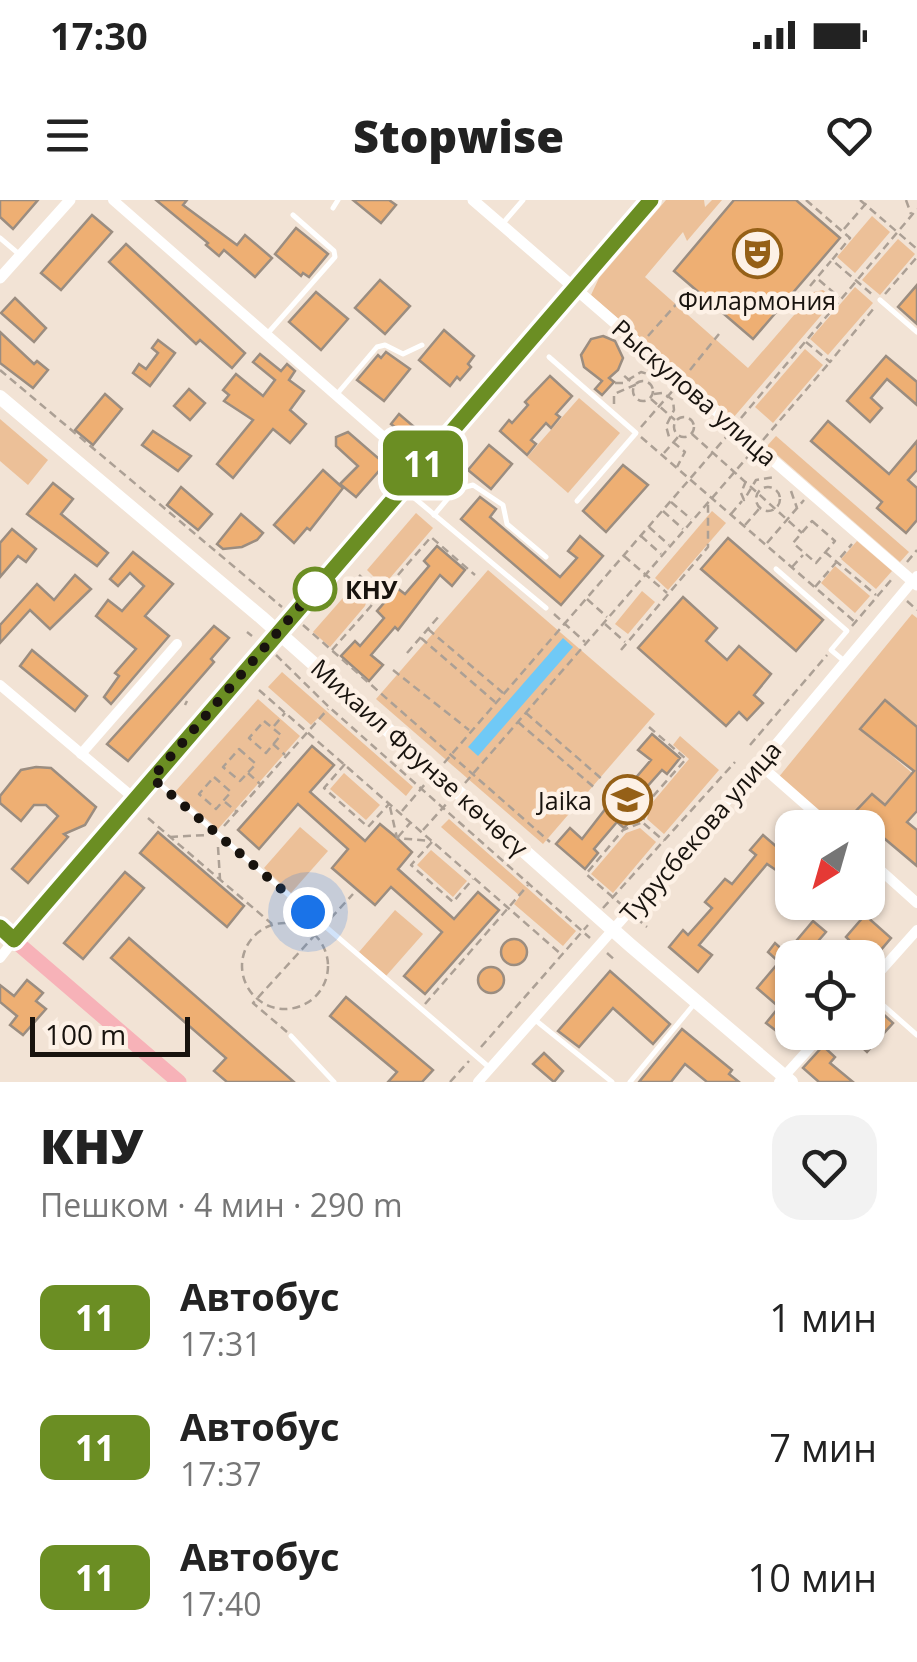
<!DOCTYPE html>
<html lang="ru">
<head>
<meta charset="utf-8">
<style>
  :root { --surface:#fff; --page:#f2f2f2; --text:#222; --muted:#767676 }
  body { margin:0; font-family:"Open Sans",sans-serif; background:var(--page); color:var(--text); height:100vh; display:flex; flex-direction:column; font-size:38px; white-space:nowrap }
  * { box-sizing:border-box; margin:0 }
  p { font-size:32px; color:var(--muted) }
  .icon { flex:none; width:55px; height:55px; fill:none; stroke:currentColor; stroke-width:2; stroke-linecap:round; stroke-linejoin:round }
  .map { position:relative; height:882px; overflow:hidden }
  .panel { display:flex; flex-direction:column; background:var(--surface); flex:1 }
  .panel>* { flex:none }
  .badge { padding:0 20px; border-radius:15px; font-size:35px; line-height:65px }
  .needle { width:65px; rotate:217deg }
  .tools { position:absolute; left:775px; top:610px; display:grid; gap:20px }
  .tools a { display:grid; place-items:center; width:110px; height:110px; border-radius:20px; background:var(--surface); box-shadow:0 2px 8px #0004; font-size:50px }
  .scale { position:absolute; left:30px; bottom:25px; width:160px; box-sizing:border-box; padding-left:10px; border:5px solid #18130e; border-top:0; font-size:28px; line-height:35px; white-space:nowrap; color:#18130e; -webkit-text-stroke:8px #fdf1e6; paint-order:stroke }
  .you { position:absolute; width:50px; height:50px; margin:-25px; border:8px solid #fff; border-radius:50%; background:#1a73e8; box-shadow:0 0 0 15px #1a73e833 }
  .map>.badge { position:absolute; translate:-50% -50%; box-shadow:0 0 0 5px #fff }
  .round { display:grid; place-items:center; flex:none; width:105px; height:105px; border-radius:30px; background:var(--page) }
  .summary { display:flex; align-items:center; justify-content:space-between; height:170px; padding:0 40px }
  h1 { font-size:48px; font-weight:800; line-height:75px }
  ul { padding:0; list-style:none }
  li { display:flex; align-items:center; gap:30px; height:130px; padding:0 40px }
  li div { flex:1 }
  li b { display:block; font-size:38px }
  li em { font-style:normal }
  li .badge { min-width:110px; font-weight:700; text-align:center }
  .status { display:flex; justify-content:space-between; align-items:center; height:70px; padding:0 50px; background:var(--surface); direction:ltr }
  .status svg { height:28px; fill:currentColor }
  header { display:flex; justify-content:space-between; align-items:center; height:130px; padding:0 40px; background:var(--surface); font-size:45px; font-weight:800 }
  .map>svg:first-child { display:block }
  .green { fill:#ecc098 }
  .water { fill:#70c9f6 }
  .building { fill:#eeaf73; stroke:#9b8d80; stroke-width:2.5 }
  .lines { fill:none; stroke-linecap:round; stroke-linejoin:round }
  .path { stroke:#aca095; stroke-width:2.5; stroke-dasharray:8 5; stroke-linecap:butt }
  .service { stroke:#fff; stroke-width:5 }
  .minor { stroke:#fff; stroke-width:10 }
  .tertiary { stroke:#fff; stroke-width:11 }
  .secondary { stroke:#fff; stroke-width:14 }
  .primary { stroke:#f7b2b8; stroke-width:15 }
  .line-casing { stroke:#fff; stroke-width:22 }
  .line { stroke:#6b8e23; stroke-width:15 }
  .walk { stroke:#18130e; stroke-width:10; stroke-dasharray:0 18 }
  .stop-dot { fill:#fff; stroke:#6b8e23; stroke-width:5 }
  .labels { text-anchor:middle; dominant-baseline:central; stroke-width:9; stroke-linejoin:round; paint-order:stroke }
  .poi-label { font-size:25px; fill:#18130e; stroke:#fdf1e6 }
  .street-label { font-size:25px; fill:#18130e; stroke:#fdf1e6 }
  .stop-label { font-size:25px; font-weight:bold; fill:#18130e; stroke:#fdf1e6; text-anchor:start }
</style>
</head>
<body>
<div class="status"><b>17:30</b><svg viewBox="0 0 49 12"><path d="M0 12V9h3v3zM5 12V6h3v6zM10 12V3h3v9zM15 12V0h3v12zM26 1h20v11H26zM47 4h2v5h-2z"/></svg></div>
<header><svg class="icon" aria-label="menu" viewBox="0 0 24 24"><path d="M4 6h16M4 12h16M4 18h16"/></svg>Stopwise<svg class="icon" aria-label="heart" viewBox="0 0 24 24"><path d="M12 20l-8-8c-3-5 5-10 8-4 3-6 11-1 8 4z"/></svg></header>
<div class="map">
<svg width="917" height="882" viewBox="0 0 917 882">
  <rect width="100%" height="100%" fill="#f2e3d5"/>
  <g class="green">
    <path d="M666,0H704L705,7L712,0H722L687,41L683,32L645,77L748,168L814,92L823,90L830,96V105L733,218L591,95L599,78Z"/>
    <path d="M872,16L890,32L855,73L837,57Z"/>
    <path d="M898,39L915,54L880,95L862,80Z"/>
    <path d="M855,87L873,103L828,155L810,139Z"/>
    <path d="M805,149L823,165L773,223L755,207Z"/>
    <path d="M579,198L620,233L568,293L527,257Z"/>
    <path d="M0,219L48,260L28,285L0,261Z"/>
    <path d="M776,236L909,352L900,362L767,246Z"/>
    <path d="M712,311L726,323L668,390L655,378Z"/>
    <path d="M416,313L433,328L390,378L379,382L367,370Z"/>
    <path d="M857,341L892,371L876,389L841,359Z"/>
    <path d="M835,366L870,396L855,413L821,383Z"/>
    <path d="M488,370L655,514L543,644L376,499Z"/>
    <path d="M356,383L369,394L365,406L330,447L313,432Z"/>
    <path d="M642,391L655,402L628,434L615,424Z"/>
    <path d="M912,414L917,418V527L885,500L861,529L912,573L885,605L871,594L843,628L834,627L778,578Z"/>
    <path d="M282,472L413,587L406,596L318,518L311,525L268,487Z"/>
    <path d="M258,499L300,536L218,629L175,592Z"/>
    <path d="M680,536L719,570L664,634L647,619L651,604L689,559L673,545Z"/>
    <path d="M344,573L380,605L366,620L330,589Z"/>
    <path d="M449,619L576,731L563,746L514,704L520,696L441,627Z"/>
    <path d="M300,627L328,651L291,693L264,668Z"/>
    <path d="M640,628L656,642L613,693L591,674L626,633Z"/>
    <path d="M431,650L467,681L453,697L417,665Z"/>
    <path d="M395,710L423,734L386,776L359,752Z"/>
  </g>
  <path class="water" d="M563,438L573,447L478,556L468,547Z"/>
  <g class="building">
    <path d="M0,0H38L13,29L0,17Z"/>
    <path d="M156,0H187L183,5L237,45L245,35L272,58L255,77L224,50L219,56L206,45L208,43Z"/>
    <path d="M353,0H389L396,5L381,23Z"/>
    <path d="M734,0H796L840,38L753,139L674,71Z"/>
    <path d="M92,15L112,32L61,90L41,73Z"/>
    <path d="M296,28L328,54L309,77L303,73L301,76L275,54Z"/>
    <path d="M126,44L245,153L232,168L200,140L196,144L109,62Z"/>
    <path d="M380,80L410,106L385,134L355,108Z"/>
    <path d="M917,85V124L898,107Z"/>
    <path d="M316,92L348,119L321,150L289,122Z"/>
    <path d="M15,98L46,128L34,142L1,113Z"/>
    <path d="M444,130L474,156L468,164L471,167L460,180L457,177L450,186L419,160Z"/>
    <path d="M0,132L34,164L37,161L48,170L33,188L0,163Z"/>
    <path d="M603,136L615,141L623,158L618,170L609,178L614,182L602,195L595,189L602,181L584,167L581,155L591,139Z"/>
    <path d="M158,140L175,153L150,186L133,173L139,164L146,169L158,153L152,148Z"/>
    <path d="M386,152L410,169L384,201L357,180L378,155L381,158Z"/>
    <path d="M260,154L281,171L287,164L295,171L289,180L304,191L290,210L306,224L290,243L273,229L233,278L217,264L253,220L224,201L229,195L223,190L236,174L263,196L275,180L253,162Z"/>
    <path d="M886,156L917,182V205L887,179L871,198L882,208L870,222L847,201Z"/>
    <path d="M550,176L572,196L556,214L560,217L551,228L546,223L531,240L536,244L527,255L500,231L509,220L512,223L528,205L525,202Z"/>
    <path d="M189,189L205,203L190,220L174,206Z"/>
    <path d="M105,194L122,209L93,245L75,230Z"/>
    <path d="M399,214L419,231L411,240L391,224Z"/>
    <path d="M828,221L889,274L917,241V270L908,280L917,288V320L906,333L877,308L882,302L811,241Z"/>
    <path d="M153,231L191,256L178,271L142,245Z"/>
    <path d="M348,232L385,264L356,297L340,284L358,266L336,246V237Z"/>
    <path d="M489,245L512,264L491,289L468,270Z"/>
    <path d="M623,265L648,285L606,332L583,311Z"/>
    <path d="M323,270L343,288L310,330L307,328L294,343L274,325Z"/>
    <path d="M53,283L73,299L61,314L108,353L97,366L27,314Z"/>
    <path d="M181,287L212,314L198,330L167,305Z"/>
    <path d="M480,297L496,309L490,317L560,377L577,358L568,351L580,336L603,356L561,405L461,319Z"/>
    <path d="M241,314L263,333L257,340L242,347L223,349L217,344Z"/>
    <path d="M12,329L36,349L26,362L18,356L0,377V343Z"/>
    <path d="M728,338L823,420L796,451L701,369Z"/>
    <path d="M437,346L465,370L452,386L440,375L398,430L395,427L371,455L383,465L369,481L341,456L355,441L360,446L384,418L377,411L397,388L405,394L429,366L424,361Z"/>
    <path d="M133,352L173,384L145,416L169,436L111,504L104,497L119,476L115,473L136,449L96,416L108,400L122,411L144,386L130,373L118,386L110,379Z"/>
    <path d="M75,375L91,389L50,429L30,410L0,443V425L37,384L54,400Z"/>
    <path d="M683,397L717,428L706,441L727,460L739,446L771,474L754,495L763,503L747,520L739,512L726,526L638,448Z"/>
    <path d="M214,426L229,438L211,459L214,462L128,561L107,544Z"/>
    <path d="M32,450L87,496L75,511L20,466Z"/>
    <path d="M885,500L917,527V611L907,622L917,630V666L854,613L872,594L885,605L914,571L860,529Z"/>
    <path d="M652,534L680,558L667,574L662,570L638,597L645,603L624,628L617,622L594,649L598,653L585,669L556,644L570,628L582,639L624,585L627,588L651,560L638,550Z"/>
    <path d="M312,546L334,565L310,592L365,641L380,624L397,638L412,652L398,669L454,719L478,692L499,710L425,794L404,776L442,732L391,687L375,705L332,668L348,649L298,604L259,649L238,630Z"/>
    <path d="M36,567L51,568L96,607L85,625L64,634L68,637L28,683L12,669L58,616L46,605H34L21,621L0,603V596L21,570Z"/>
    <path d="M158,632L244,706L227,727L140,653Z"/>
    <path d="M763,635L792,660V681L767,664L699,745L712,755L698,772L669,747L683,730L688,735L712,708L705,702L725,679L732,684L756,655L750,650Z"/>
    <path d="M125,672L144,688L83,759L64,743Z"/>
    <path d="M865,715L891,738L868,765V758H838L851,742L846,737Z"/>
    <path d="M813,721L826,732L813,747L826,758H792V825L783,836L766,823L779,807L757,788L779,762L768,752L775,743L786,753Z"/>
    <path d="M129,738L294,882H227L214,871L226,858L111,758Z"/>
    <circle cx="514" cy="752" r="13"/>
    <circle cx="491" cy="780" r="13"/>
    <path d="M610,771L670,824L653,844L613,808L579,847L558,831Z"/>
    <path d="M27,780L43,793L36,801L46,809L23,835L10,825L17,816L0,802V785L14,796Z"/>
    <path d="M346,797L433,870L422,882H388L397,872L330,816Z"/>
    <path d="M871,803L893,823L867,852L846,832H868V807Z"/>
    <path d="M682,829L732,870L729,874L739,882H707L685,864L671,882H639Z"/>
    <path d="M823,846L835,857L830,863L853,882H819L803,868Z"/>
    <path d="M544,853L563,871L554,882L533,864Z"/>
  </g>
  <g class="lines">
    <g class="path">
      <path d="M806,0L850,38L832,60L874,96"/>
      <path d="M860,0L917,49"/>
      <path d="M906,0L911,14"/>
      <path d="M844,29L869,0"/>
      <path d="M819,80L839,97"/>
      <path d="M810,86L831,61"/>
      <path d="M885,94L917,57"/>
      <path d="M648,136L680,100"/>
      <path d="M806,142L830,162L874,108"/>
      <path d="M0,170L282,407"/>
      <path d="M690,170L719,134"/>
      <circle cx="643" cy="191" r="10"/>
      <path d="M615,183H623L641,172L658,177"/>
      <path d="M654,194L663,193L673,200L674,210L666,226L669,237"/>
      <path d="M651,199L675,220"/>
      <path d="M614,204V194L635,185L622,174"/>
      <circle cx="684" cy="227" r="10"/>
      <path d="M741,218L917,9"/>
      <path d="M641,227L675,188"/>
      <path d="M692,234L802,333"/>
      <path d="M641,237L855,422"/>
      <path d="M763,240L830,162"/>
      <path d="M673,242L685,252L677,267"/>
      <path d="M664,253L678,237"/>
      <path d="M746,281L741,293L744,300L756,280L775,277"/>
      <circle cx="768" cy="299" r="12"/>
      <path d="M791,291L797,308"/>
      <path d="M671,302L691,319"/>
      <path d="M663,311L683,329"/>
      <path d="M731,314L742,301"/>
      <path d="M812,321L835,341L816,363L793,343Z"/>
      <path d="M745,325L759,309"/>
      <path d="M649,327L669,345"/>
      <path d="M641,336L661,354"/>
      <path d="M767,343L804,300"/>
      <path d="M825,352L876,395"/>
      <path d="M624,356L667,393"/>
      <path d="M907,362L917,350"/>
      <path d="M792,367L803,355"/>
      <path d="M359,375L387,400"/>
      <path d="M815,387L852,344"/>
      <path d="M587,399L607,417"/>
      <path d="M907,401L917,410"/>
      <path d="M554,414L585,442"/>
      <path d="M605,424L625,442"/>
      <path d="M303,425L550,642"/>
      <path d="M852,426L892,379"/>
      <path d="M428,429L503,493"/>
      <path d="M247,432L252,436"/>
      <path d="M421,438L495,502"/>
      <path d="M332,450L371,406L375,389L391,383L431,337L475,375"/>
      <path d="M621,450L708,347V303"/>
      <path d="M407,453L440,415"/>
      <path d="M276,455L329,507L590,738"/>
      <path d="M393,470L469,530"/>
      <path d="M259,490L562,755"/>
      <path d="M185,505L187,501"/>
      <path d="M526,513L603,580"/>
      <path d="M264,521L281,535L266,553L249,538Z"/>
      <path d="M518,522L596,589"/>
      <path d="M274,526L285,513"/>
      <path d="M273,544L285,555"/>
      <path d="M750,545L827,455"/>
      <path d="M239,549L256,564L240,581L223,567Z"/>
      <path d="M444,563L727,236"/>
      <path d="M345,564L324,588L368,627L389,604"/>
      <path d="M248,573L260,584"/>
      <path d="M214,577L231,592L216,609L199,594Z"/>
      <path d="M465,583L751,253"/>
      <path d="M225,602L237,612"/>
      <path d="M390,607L397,638L431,641"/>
      <path d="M402,611L426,583"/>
      <path d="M634,615L664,641"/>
      <path d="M148,618L272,724"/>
      <path d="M224,626L328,509"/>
      <path d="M423,630L449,601"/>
      <path d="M170,637L207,635"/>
      <path d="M398,637L411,622"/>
      <path d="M432,642L411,665L453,702L473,679"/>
      <path d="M218,647L220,679"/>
      <path d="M623,706L586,674L623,630L643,622L648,602L686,559L649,527"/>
      <path d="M603,708L735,562"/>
      <path d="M331,718L353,694"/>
      <path d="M636,718L647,727"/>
      <circle cx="285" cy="766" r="43"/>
      <path d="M607,753L616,761"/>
      <path d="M425,804L528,685"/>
      <path d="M287,832L253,803L315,735"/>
      <path d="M481,847L588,725"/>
      <path d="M450,882L469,861"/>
    </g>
    <g class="service">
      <path d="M333,8L338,0"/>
      <path d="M504,22L523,0"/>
      <path d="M0,38L20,55"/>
      <path d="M880,100L917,132"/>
      <path d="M268,133L335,57L334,51L293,15"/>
      <path d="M549,157L636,233L577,301"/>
      <path d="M337,194L377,147L385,145L403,154L422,145"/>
      <path d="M406,291L546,408"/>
      <path d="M434,315L455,290L473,285L503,305L507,324L546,357"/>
      <path d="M776,369L847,431L831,450L843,460"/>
      <path d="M155,580L490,868"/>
      <path d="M868,792L917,835"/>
      <path d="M534,819L612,882"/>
      <path d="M291,836L334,882"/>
      <path d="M630,882L695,803"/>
    </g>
    <g class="minor">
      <path d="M113,0L419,268"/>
      <path d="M0,485L135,599"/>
      <path d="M81,554L177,444"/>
      <path d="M759,564L832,628"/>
      <path d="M868,659L917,703"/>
      <path d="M0,758L14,740"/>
      <path d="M868,785L917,730"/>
      <path d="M478,882L750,575L917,376"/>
      <path d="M779,882L824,832"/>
    </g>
    <g class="tertiary">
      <path d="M473,0L917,385"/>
      <path d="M0,78L70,0"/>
    </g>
    <path class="secondary" d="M0,197L261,417L630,745L791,882"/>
    <g class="primary">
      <path d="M0,728L179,882"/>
      <path d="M14,740L652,0"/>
    </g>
  </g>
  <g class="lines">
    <defs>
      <path id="line" d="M0,727L14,740L651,0"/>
    </defs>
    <use href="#line" class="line-casing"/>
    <use href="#line" class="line"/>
    <path class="walk" d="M308,712L152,578L315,389"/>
  </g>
  <defs>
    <symbol id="theatre-ring" viewBox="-11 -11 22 22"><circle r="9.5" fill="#fdf1e6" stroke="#956017" stroke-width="1.5"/><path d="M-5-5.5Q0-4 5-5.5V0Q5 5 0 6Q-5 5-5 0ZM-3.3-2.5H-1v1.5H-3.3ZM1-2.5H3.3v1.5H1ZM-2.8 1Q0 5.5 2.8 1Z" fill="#956017"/></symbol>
    <symbol id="university-ring" viewBox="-11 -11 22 22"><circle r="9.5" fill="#fdf1e6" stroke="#956017" stroke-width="1.5"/><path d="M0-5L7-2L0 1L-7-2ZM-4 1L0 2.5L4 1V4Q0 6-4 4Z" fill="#956017"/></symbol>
  </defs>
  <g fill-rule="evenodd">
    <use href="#theatre-ring" x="730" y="26" width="55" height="55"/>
    <use href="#university-ring" x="600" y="572" width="55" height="55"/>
  </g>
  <circle class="stop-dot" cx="315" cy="389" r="20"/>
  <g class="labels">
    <g class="poi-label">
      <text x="757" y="100">Филармония</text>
      <text x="592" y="600" text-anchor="end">Jaika</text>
    </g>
    <g class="street-label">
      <text transform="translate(695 192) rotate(41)">Рыскулова улица</text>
      <text transform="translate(420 557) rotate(42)">Михаил Фрунзе көчөсү</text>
      <text transform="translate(700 631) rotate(-49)">Турусбекова улица</text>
    </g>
    <g class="stop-label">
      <text x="345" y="389">КНУ</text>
    </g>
  </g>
</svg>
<div class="tools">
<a><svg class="needle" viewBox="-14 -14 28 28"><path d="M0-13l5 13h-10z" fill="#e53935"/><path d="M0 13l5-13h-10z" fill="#767676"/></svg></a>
<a><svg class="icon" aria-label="locate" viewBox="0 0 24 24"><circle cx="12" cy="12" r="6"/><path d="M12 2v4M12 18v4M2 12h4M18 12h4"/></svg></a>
</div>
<div class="scale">100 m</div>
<div class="you" style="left:308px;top:712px"></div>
<b class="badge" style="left:423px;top:263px;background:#6b8e23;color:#fff">11</b>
</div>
<section class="panel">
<div class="summary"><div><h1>КНУ</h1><p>Пешком · 4 мин · 290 m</p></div><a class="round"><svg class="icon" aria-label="heart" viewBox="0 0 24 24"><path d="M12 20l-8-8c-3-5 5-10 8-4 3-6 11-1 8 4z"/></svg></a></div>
<ul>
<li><span class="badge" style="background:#6b8e23;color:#fff">11</span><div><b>Автобус</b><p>17:31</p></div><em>1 мин</em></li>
<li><span class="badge" style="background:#6b8e23;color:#fff">11</span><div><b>Автобус</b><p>17:37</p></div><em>7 мин</em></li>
<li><span class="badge" style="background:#6b8e23;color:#fff">11</span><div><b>Автобус</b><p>17:40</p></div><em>10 мин</em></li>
</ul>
</section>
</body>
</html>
